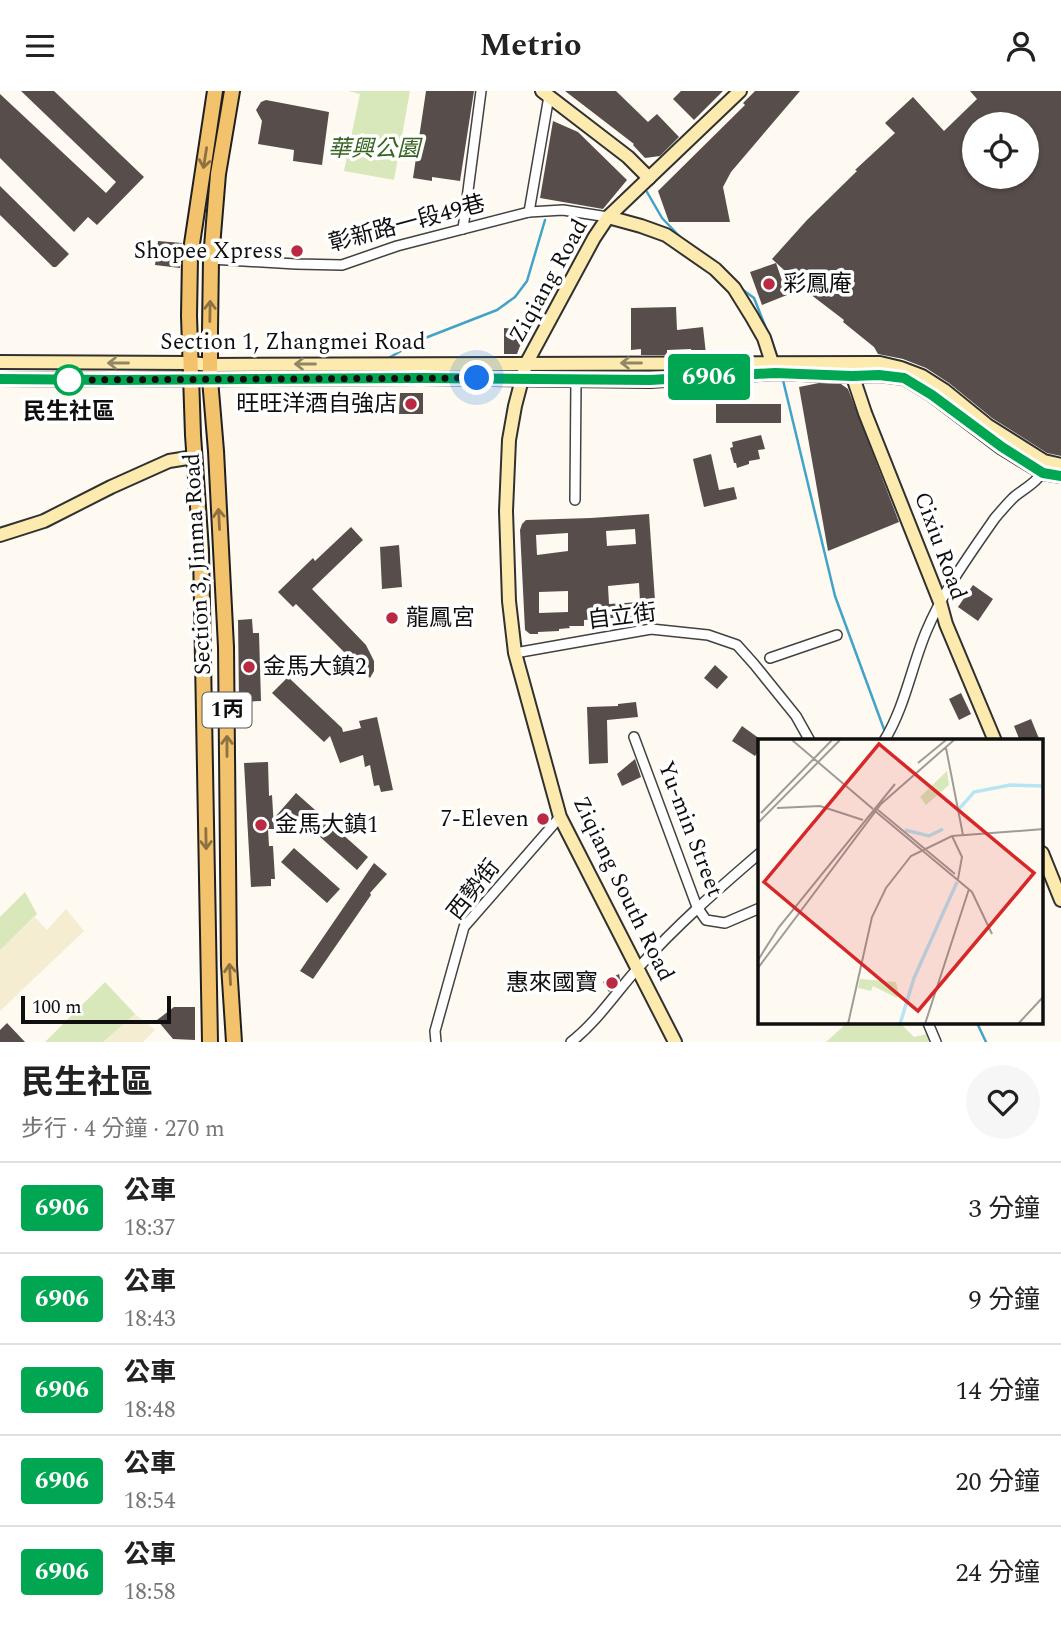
<!DOCTYPE html>
<html lang="zh-TW">
<head>
<meta charset="utf-8">
<style>
  :root { --surface:#fff; --page:#f6f6f6; --text:#222; --muted:#767676; --line:#e0e0e0 }
  body { margin:0; font-family:Spectral,"Noto Sans TC",serif; background:var(--page); color:var(--text); height:100vh; display:flex; flex-direction:column; font-size:26px; white-space:nowrap }
  * { box-sizing:border-box; margin:0 }
  p { font-size:23px; color:var(--muted) }
  .icon { flex:none; width:38px; height:38px; fill:none; stroke:currentColor; stroke-width:2; stroke-linecap:round; stroke-linejoin:round }
  .map { position:relative; height:951px; overflow:hidden }
  .panel { display:flex; flex-direction:column; background:var(--surface); flex:1 }
  .panel>* { flex:none }
  .badge { padding:0 14px; border-radius:5px; font-size:24px; line-height:46px }
  .fabs { position:absolute; left:962px; top:21px; display:grid; gap:14px }
  .fabs a { display:grid; place-items:center; width:77px; height:77px; border-radius:50%; background:var(--surface); box-shadow:0 2px 5px #0004; font-size:35px }
  .scale { position:absolute; left:21px; bottom:18px; width:150px; box-sizing:border-box; padding-left:7px; border:4px solid #0f0f0f; border-top:0; font-size:19px; line-height:24px; white-space:nowrap; color:#0f0f0f; -webkit-text-stroke:5px #fff; paint-order:stroke }
  .you { position:absolute; width:35px; height:35px; margin:-18px; border:5px solid #fff; border-radius:50%; background:#1a73e8; box-shadow:0 0 0 10px #1a73e833 }
  .map>.badge { position:absolute; translate:-50% -50%; box-shadow:0 0 0 4px #fff }
  .round { display:grid; place-items:center; flex:none; width:74px; height:74px; border-radius:37px; background:var(--page) }
  .overview { display:flex; align-items:center; justify-content:space-between; height:119px; padding:0 21px }
  h1 { font-size:33px; font-weight:700; line-height:52px }
  ul { padding:0; list-style:none }
  li { display:flex; align-items:center; gap:21px; height:91px; padding:0 21px; border-top:2px solid var(--line) }
  li div { flex:1 }
  li b { display:block; font-size:26px }
  li em { font-style:normal }
  li .badge { min-width:77px; font-weight:700; text-align:center }
  header { display:flex; justify-content:space-between; align-items:center; height:91px; padding:0 21px; background:var(--surface); font-size:32px; font-weight:700 }
  .map>svg:first-child { display:block }
  .farmland { fill:#f4edd2 }
  .green { fill:#d8e8bb }
  .lines { fill:none; stroke-linecap:round; stroke-linejoin:round }
  .stream { stroke:#41a3c9; stroke-width:2.5 }
  .building { fill:#574e4b; fill-rule:evenodd }
  .street-casing { stroke:#424242; stroke-width:12 }
  .secondary-casing { stroke:#313131; stroke-width:16 }
  .primary-casing { stroke:#202020; stroke-width:18 }
  .street { stroke:#fff; stroke-width:9 }
  .secondary { stroke:#fceaae; stroke-width:12 }
  .primary { stroke:#f3c26c; stroke-width:14 }
  .oneway { stroke:#8c7142 }
  .oneway2 { stroke:#918766 }
  .line-casing { stroke:#fff; stroke-width:16 }
  .line { stroke:#00a651; stroke-width:10 }
  .walk { stroke:#0f0f0f; stroke-width:7; stroke-dasharray:0 12.6 }
  .poi-dot { fill:#ba2b43; stroke:#fff; stroke-width:2.5 }
  .stop-dot { fill:#fff; stroke:#00a651; stroke-width:3.5 }
  .labels { text-anchor:middle; dominant-baseline:central; stroke-width:7; stroke-linejoin:round; paint-order:stroke }
  .shield { fill:#fff; stroke:#575757; stroke-width:2 }
  .shield-label { font-size:21px; font-weight:bold; fill:#0f0f0f }
  .park-label { font-size:23px; font-style:italic; fill:#376521; stroke:#fff }
  .street-label { font-size:23px; fill:#0f0f0f; stroke:#fff }
  .poi-label { font-size:23px; fill:#0f0f0f; stroke:#fff; text-anchor:end }
  .stop-label { font-size:23px; font-weight:bold; fill:#0f0f0f; stroke:#fff }
  .inset-river { fill:none; stroke:#b7e5f4; stroke-width:3.5 }
  .inset-road { fill:none; stroke:#9e9c97; stroke-width:2 }
  .view { fill:#d62828; fill-opacity:0.15; stroke:#d62828; stroke-width:3.5 }
  .inset-edge { fill:none; stroke:#0f0f0f; stroke-width:3.5 }
</style>
</head>
<body>
<header><svg class="icon" aria-label="menu" viewBox="0 0 24 24"><path d="M4 6h16M4 12h16M4 18h16"/></svg>Metrio<svg class="icon" aria-label="person" viewBox="0 0 24 24"><circle cx="12" cy="8" r="4"/><path d="M4 21q1-7 8-7t8 7"/></svg></header>
<div class="map">
<svg width="1061" height="951" viewBox="0 0 1061 951">
  <rect width="100%" height="100%" fill="#fefaf1"/>
  <g class="farmland">
    <path d="M66,818L84,840L0,920V859L35,826L47,839Z"/>
    <path d="M135,923L155,939L143,951H103Z"/>
  </g>
  <g class="green">
    <path d="M348,0H410L394,89L344,80L360,3Z"/>
    <path d="M25,801L37,823L0,859V826Z"/>
    <path d="M105,891L135,923L103,951H45Z"/>
    <path d="M847,932H900L914,946L927,943L929,951H826Z"/>
  </g>
  <g class="lines">
    <g class="stream">
      <path d="M647,101L662,127L683,149"/>
      <path d="M739,196L754,207L768,242"/>
      <path d="M771,248L778,268"/>
      <path d="M387,268L420,249L497,219L515,206L527,190L545,129"/>
      <path d="M782,285L835,505L885,641"/>
      <path d="M977,932L986,951"/>
    </g>
  </g>
  <g class="building">
    <path d="M21,0H54L144,86L97,134L88,126L74,141L0,67V3L106,102L116,91Z"/>
    <path d="M426,0H474L460,90L432,86V90L413,87Z"/>
    <path d="M565,0H616L648,31L657,23L679,46L660,65L645,67L633,54L634,53Z"/>
    <path d="M681,0H723L694,29L673,8Z"/>
    <path d="M755,0H800L731,81L723,96L730,131H669L658,100L745,14L743,12Z"/>
    <path d="M970,0H1061V365L1047,362L992,327L949,292L926,277L903,268L878,263L874,256L843,231L844,229L810,203L772,168L807,129L857,80L855,79L895,42L885,32L913,6L944,40L977,8ZM975,33H1027V86H975Z"/>
    <path d="M266,9L329,21L322,74L293,70L294,59L258,53L262,30L256,19L261,11Z"/>
    <path d="M553,30L578,41L627,89L603,118L540,107Z"/>
    <path d="M0,95L69,163L56,176H53L0,124Z"/>
    <path d="M158,150L182,152L180,177L155,174Z"/>
    <path d="M776,172L787,204L762,214L750,181Z"/>
    <path d="M676,216L677,239L703,236L706,263L692,264L691,258L667,259V264H641V258L631,259V217Z"/>
    <path d="M504,237L526,239L517,263H504Z"/>
    <path d="M819,292L841,293L848,298L899,431L828,460L799,296Z"/>
    <path d="M400,302H423V323H399Z"/>
    <rect x="716" y="313" width="65" height="19"/>
    <path d="M761,344L765,358L758,359L760,368L749,370V373L737,377L736,372H734L730,357L733,356L732,351Z"/>
    <path d="M711,363L719,399L734,396L737,408L704,416L693,368Z"/>
    <path d="M649,423L656,524L584,529V535H569L570,537L559,538V540L538,541V543H530L525,539L520,439L522,433L526,429L591,427ZM635,438L636,453L607,455L606,440ZM568,442V460L537,464L536,444ZM639,492L640,511L609,513L608,495ZM568,500V521L539,522V501Z"/>
    <path d="M351,436L363,449L312,498L366,554L374,570V580L370,587L296,513L293,516L278,501L313,467L315,470Z"/>
    <path d="M399,454L402,496L382,498L380,456Z"/>
    <path d="M973,494L993,508L978,530L958,516Z"/>
    <path d="M252,528L253,542H259L261,610L239,611L238,529Z"/>
    <path d="M715,574L728,586L717,598L704,587Z"/>
    <path d="M288,586L342,637L343,641L361,637L359,630L377,626L393,699L381,701L379,694L374,695L370,674L365,676L363,664L340,672L330,645L324,651L272,602Z"/>
    <path d="M961,602L971,623L959,629L949,608Z"/>
    <path d="M636,611L638,626L607,629L608,672L589,673L587,616L618,615V613Z"/>
    <path d="M1031,628L1040,650H1020L1014,635Z"/>
    <path d="M742,635L760,648V658L755,665L732,650Z"/>
    <path d="M635,668L641,686L622,695L617,683Z"/>
    <path d="M268,671L269,705L272,704L274,738H268L269,755H273L275,788H271V795L251,796L244,672Z"/>
    <path d="M296,702L368,766L357,779L300,728L294,734L288,735L276,725Z"/>
    <path d="M294,757L340,798L327,812L281,771Z"/>
    <path d="M374,772L387,783L370,802L371,804L313,888L300,880Z"/>
    <path d="M619,883L620,888L609,901L603,891Z"/>
    <path d="M174,916H195V949L173,948L157,929Z"/>
    <path d="M7,932L25,951H0V939Z"/>
  </g>
  <g class="lines">
    <defs>
      <g id="street">
        <path d="M529,121L549,5"/>
        <path d="M463,138L481,0"/>
        <path d="M211,168L296,173L342,174L397,155L529,121L563,119L608,126"/>
        <path d="M575,409L576,289"/>
        <path d="M515,562L651,538L708,544L737,554L754,573L796,625L810,650"/>
        <path d="M770,567L837,544"/>
        <path d="M634,646L697,816L706,829L725,832L760,817"/>
        <path d="M884,650C905,616 911,577 926,541C943,500 970,463 995,427C1001,420 1007,413 1013,407C1023,398 1039,391 1043,378"/>
        <path d="M928,932L936,951"/>
        <path d="M436,951L435,940L464,836L560,726"/>
        <path d="M571,951C598,930 616,901 639,876C677,834 718,798 760,762"/>
      </g>
      <g id="secondary">
        <path d="M542,0L628,66L649,87"/>
        <path d="M608,126L641,135L666,144L715,178L734,197L752,226L764,247L774,278"/>
        <path d="M0,271L191,272L210,274L880,272L901,277L922,285L944,299L987,334L1044,370L1061,374"/>
        <path d="M850,277L865,322L940,511L946,533L995,650"/>
        <path d="M0,288L113,289L422,287L650,290L775,282L852,285L879,284L904,287L932,304L1002,357L1043,382L1061,385"/>
        <path d="M0,444L44,430L111,396L169,370L194,366"/>
        <path d="M1042,762L1061,809"/>
        <path d="M675,951L560,726L515,562L509,510L506,420L509,349L515,315L526,273L594,147L608,126L740,0"/>
      </g>
      <g id="primary">
        <path d="M232,0L218,83L211,168L210,239V288L216,360L226,556L229,874L234,951"/>
        <path d="M210,951L201,459L193,344L189,225L190,166L215,0"/>
      </g>
    </defs>
    <use href="#street" class="street-casing"/>
    <use href="#secondary" class="secondary-casing"/>
    <use href="#primary" class="primary-casing"/>
    <use href="#street" class="street"/>
    <use href="#secondary" class="secondary"/>
    <use href="#primary" class="primary"/>
  </g>
  <defs><path id="oneway-shaft" d="M-6 0H5M1.5-3L5.5 0L1.5 3" fill="none" stroke-width="1.6" stroke-linecap="round" stroke-linejoin="round" transform="scale(1.75)"/></defs>
  <g class="oneway">
    <use href="#oneway-shaft" transform="translate(205 67) rotate(99)"/>
    <use href="#oneway-shaft" transform="translate(210 220) rotate(-89)"/>
    <use href="#oneway-shaft" transform="translate(219 428) rotate(-93)"/>
    <use href="#oneway-shaft" transform="translate(227 655) rotate(-90)"/>
    <use href="#oneway-shaft" transform="translate(206 748) rotate(89)"/>
    <use href="#oneway-shaft" transform="translate(230 883) rotate(-93)"/>
  </g>
  <g class="oneway2">
    <use href="#oneway-shaft" transform="translate(118 272) rotate(180)"/>
    <use href="#oneway-shaft" transform="translate(631 272) rotate(180)"/>
    <use href="#oneway-shaft" transform="translate(305 273) rotate(180)"/>
  </g>
  <g class="lines">
    <defs>
      <path id="line" d="M0,288L113,289L422,287L650,289L775,282L852,285L879,284L904,287L932,304L1002,356L1043,382L1061,385"/>
    </defs>
    <use href="#line" class="line-casing"/>
    <use href="#line" class="line"/>
    <path class="walk" d="M69,289H68L477,287"/>
  </g>
  <g class="poi-dot">
    <circle cx="297" cy="160" r="7"/>
    <circle cx="769" cy="193" r="7"/>
    <circle cx="411" cy="313" r="7"/>
    <circle cx="392" cy="527" r="7"/>
    <circle cx="249" cy="576" r="7"/>
    <circle cx="543" cy="728" r="7"/>
    <circle cx="261" cy="734" r="7"/>
    <circle cx="612" cy="892" r="7"/>
  </g>
  <circle class="stop-dot" cx="69" cy="289" r="14"/>
  <g class="labels">
    <rect class="shield" x="202.5" y="601.5" width="49" height="35" rx="5"/>
    <g class="shield-label">
      <text x="227" y="619">1丙</text>
    </g>
    <g class="park-label">
      <text x="374" y="58">華興公園</text>
    </g>
    <g class="street-label">
      <text transform="translate(407 133) rotate(-15)">彰新路一段49巷</text>
      <text transform="translate(549 190) rotate(-61)">Ziqiang Road</text>
      <text x="293" y="251">Section 1, Zhangmei Road</text>
      <text transform="translate(940 455) rotate(70)">Cixiu Road</text>
      <text transform="translate(198 473) rotate(-93)">Section 3, Jinma Road</text>
      <text transform="translate(622 526) rotate(-7)">自立街</text>
      <text transform="translate(690 738) rotate(69)">Yu-min Street</text>
      <text transform="translate(623 798) rotate(64)">Ziqiang South Road</text>
      <text transform="translate(474 799) rotate(-52)">西勢街</text>
    </g>
    <g class="poi-label">
      <text x="283" y="160">Shopee Xpress</text>
      <text x="783" y="193" text-anchor="start">彩鳳庵</text>
      <text x="397" y="313">旺旺洋酒自強店</text>
      <text x="406" y="527" text-anchor="start">龍鳳宮</text>
      <text x="263" y="576" text-anchor="start">金馬大鎮2</text>
      <text x="529" y="728">7-Eleven</text>
      <text x="275" y="734" text-anchor="start">金馬大鎮1</text>
      <text x="598" y="892">惠來國寶</text>
    </g>
    <g class="stop-label">
      <text x="69" y="321">民生社區</text>
    </g>
  </g>
  <g transform="translate(758 648)">
    <rect width="285" height="285" fill="#fefaf1"/>
    <path d="M189,32L191,46L168,66L162,58ZM102,240L138,243L141,255L139,259L115,247L113,252L100,249Z" fill="#d8e8bb"/>
    <path class="inset-river" d="M201,70L216,53L252,46L286,47M147,91L171,97L185,90M142,285L156,239L199,143"/>
    <path class="inset-road" d="M34,1L115,70M188,9L205,96M160,24L188,1M19,69L62,67L105,81M120,71L197,135M117,72L214,153L234,195M3,74L74,1M0,84L82,1M194,97L204,118L200,140M0,221L21,188L137,45M0,229L123,65L196,1M90,285L114,178L128,149L153,117L194,97L286,90M167,285L211,150M260,285L286,257"/>
    <path class="view" d="M121,5L276,134L160,272L6,143Z"/>
    <rect width="285" height="285" class="inset-edge"/>
  </g>
</svg>
<div class="fabs">
<a><svg class="icon" aria-label="locate" viewBox="0 0 24 24"><circle cx="12" cy="12" r="6"/><path d="M12 2v4M12 18v4M2 12h4M18 12h4"/></svg></a>
</div>
<div class="scale">100 m</div>
<div class="you" style="left:477px;top:287px"></div>
<b class="badge" style="left:709px;top:286px;background:#00a651;color:#fff">6906</b>
</div>
<section class="panel">
<div class="overview"><div><h1>民生社區</h1><p>步行 · 4 分鐘 · 270 m</p></div><a class="round"><svg class="icon" aria-label="heart" viewBox="0 0 24 24"><path d="M12 20l-8-8c-3-5 5-10 8-4 3-6 11-1 8 4z"/></svg></a></div>
<ul>
<li><span class="badge" style="background:#00a651;color:#fff">6906</span><div><b>公車</b><p>18:37</p></div><em>3 分鐘</em></li>
<li><span class="badge" style="background:#00a651;color:#fff">6906</span><div><b>公車</b><p>18:43</p></div><em>9 分鐘</em></li>
<li><span class="badge" style="background:#00a651;color:#fff">6906</span><div><b>公車</b><p>18:48</p></div><em>14 分鐘</em></li>
<li><span class="badge" style="background:#00a651;color:#fff">6906</span><div><b>公車</b><p>18:54</p></div><em>20 分鐘</em></li>
<li><span class="badge" style="background:#00a651;color:#fff">6906</span><div><b>公車</b><p>18:58</p></div><em>24 分鐘</em></li>
</ul>
</section>
</body>
</html>
